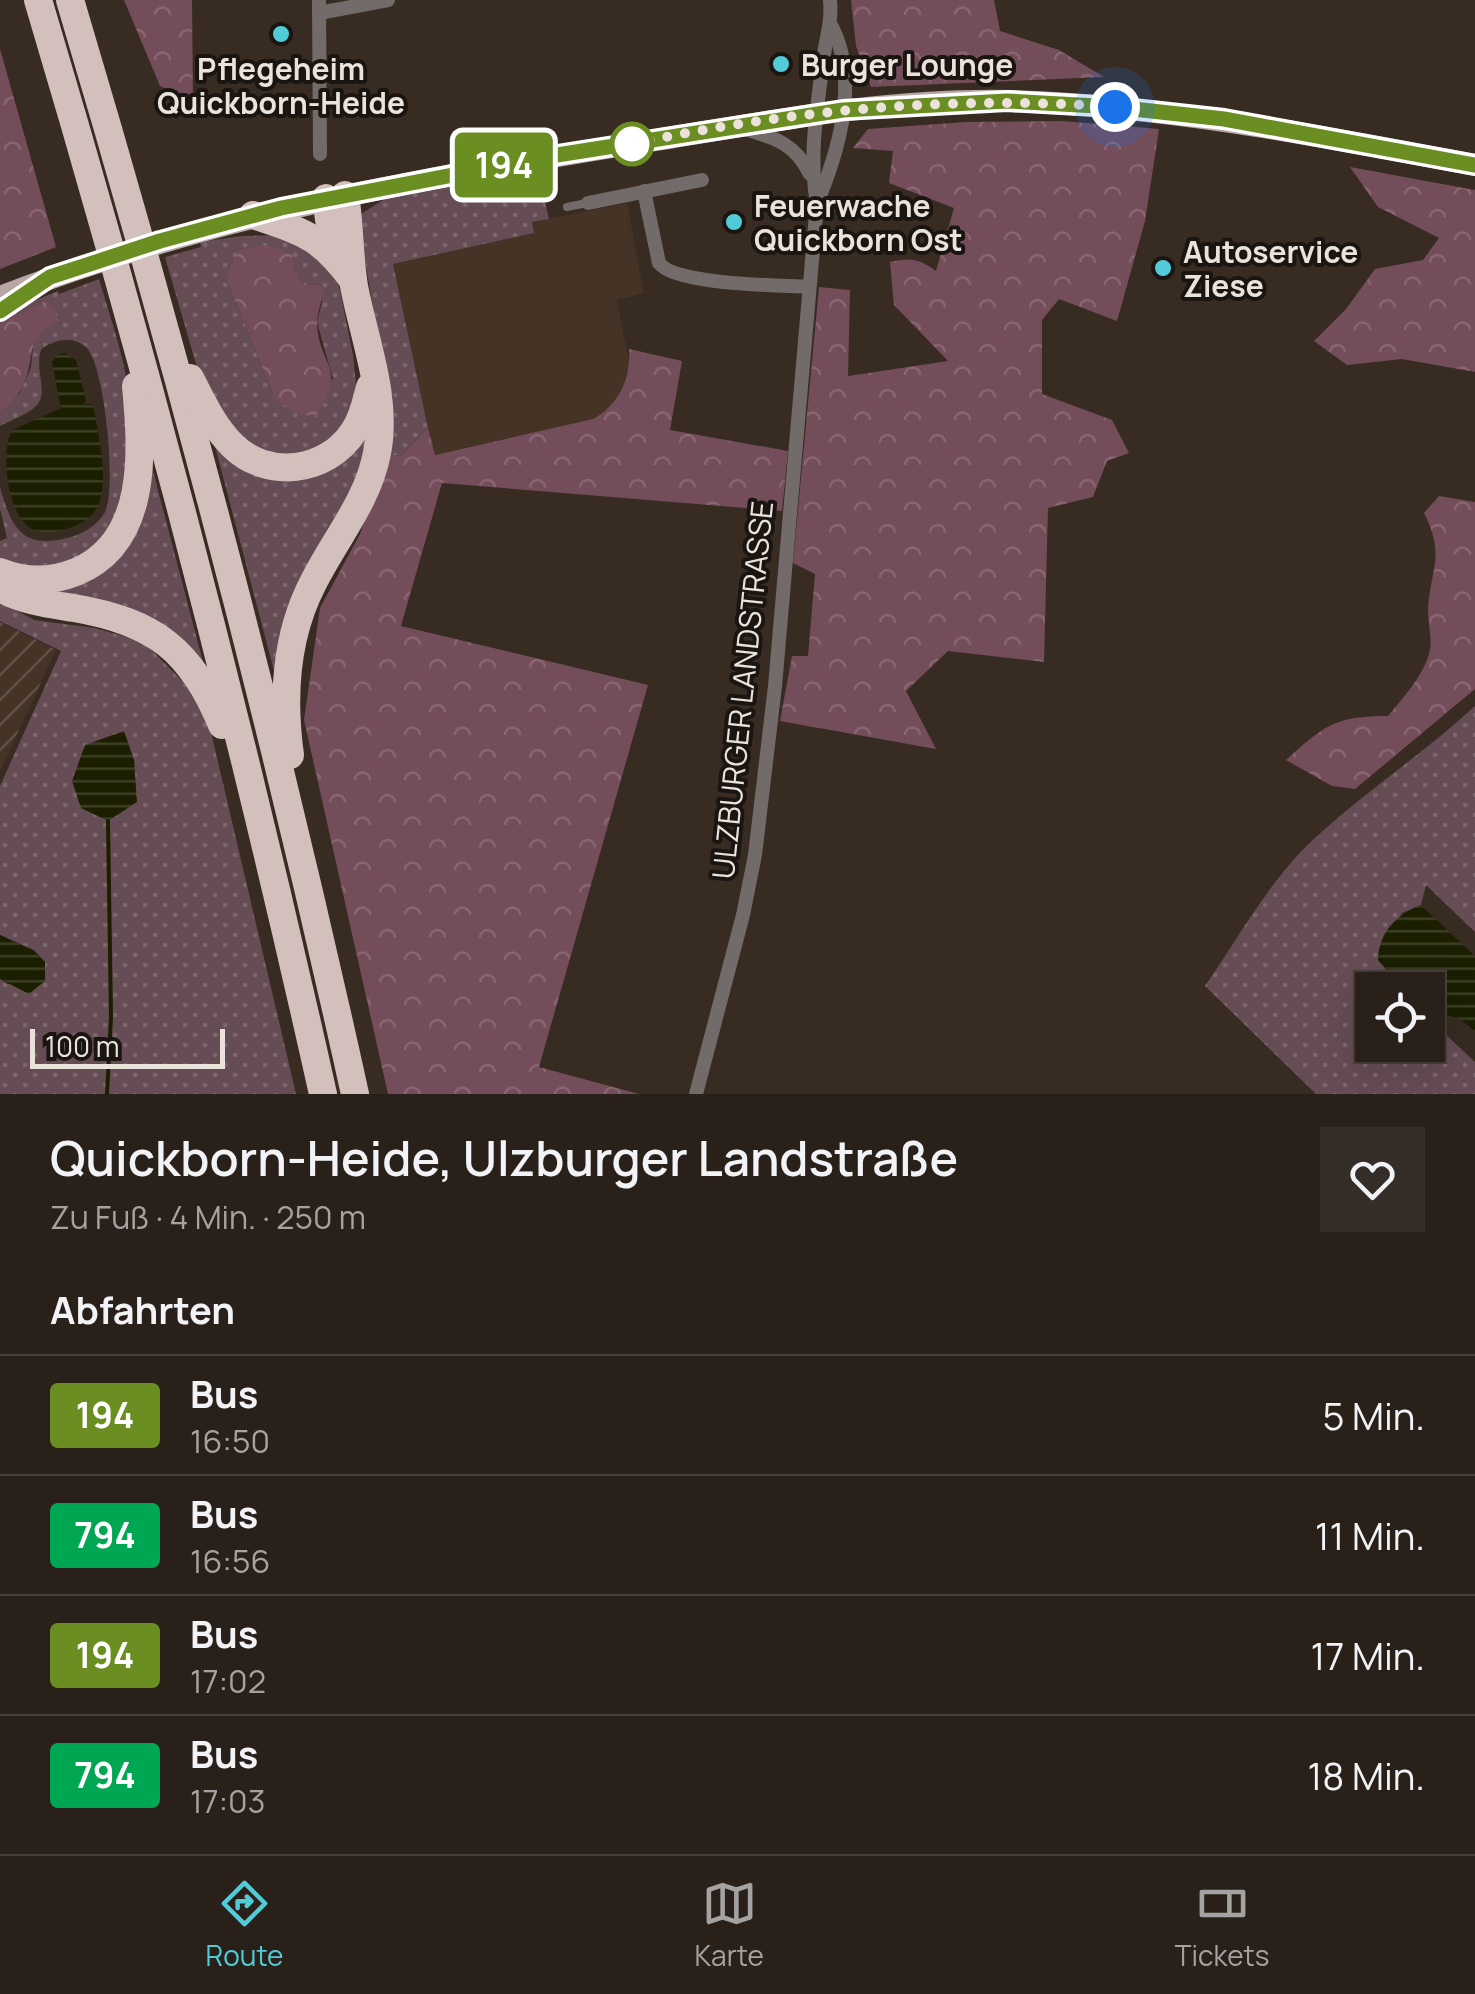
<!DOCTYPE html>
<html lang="de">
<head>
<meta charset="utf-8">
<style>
  :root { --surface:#29201a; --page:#352d27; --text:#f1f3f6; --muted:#a5a3a2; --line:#453e39; --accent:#52cbd9 }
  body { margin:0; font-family:Manrope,sans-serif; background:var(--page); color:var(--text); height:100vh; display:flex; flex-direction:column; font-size:38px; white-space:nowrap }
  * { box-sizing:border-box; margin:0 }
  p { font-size:32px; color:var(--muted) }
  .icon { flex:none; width:55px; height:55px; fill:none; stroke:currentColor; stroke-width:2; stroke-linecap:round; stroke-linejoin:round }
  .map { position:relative; height:1094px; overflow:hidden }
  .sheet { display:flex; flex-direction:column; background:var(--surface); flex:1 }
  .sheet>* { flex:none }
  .badge { padding:0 20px; border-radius:8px; font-size:35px; line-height:65px }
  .tools { position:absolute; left:1355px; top:972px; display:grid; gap:20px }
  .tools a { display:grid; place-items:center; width:90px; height:90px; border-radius:0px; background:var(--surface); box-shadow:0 10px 40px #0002,0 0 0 2px var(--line); font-size:50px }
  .scale { position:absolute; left:30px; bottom:25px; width:195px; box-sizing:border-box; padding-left:10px; border:5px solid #ebe2dc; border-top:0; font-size:28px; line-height:35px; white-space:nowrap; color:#ebe2dc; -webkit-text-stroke:8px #1a1511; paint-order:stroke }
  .you { position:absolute; width:50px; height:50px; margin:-25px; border:8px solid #fff; border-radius:50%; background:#1a73e8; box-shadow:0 0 0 15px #1a73e833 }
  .map>.badge { position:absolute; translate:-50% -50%; box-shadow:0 0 0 5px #fff }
  h2 { padding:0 50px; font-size:38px; line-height:90px }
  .round { display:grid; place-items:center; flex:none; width:105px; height:105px; border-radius:0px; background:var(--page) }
  .summary { display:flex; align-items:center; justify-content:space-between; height:170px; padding:0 50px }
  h1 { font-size:48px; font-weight:600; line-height:75px }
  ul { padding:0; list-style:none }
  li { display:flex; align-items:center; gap:30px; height:120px; padding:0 50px; border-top:2px solid var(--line) }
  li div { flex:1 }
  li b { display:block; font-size:38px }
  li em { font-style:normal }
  li .badge { min-width:110px; font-weight:700; text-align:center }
  .tabs { display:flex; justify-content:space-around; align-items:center; height:140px; border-top:2px solid var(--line); background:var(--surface); font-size:28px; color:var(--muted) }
  .tabs a { display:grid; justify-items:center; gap:5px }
  .tabs .on { color:var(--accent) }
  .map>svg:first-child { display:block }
  .built { fill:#453326 }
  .industrial { fill:url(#industrial-furrows) }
  .grass { fill:url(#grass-dots); fill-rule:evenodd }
  .forest { fill:url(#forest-crowns) }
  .water { fill:url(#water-rules) }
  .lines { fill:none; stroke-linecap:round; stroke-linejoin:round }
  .stream { stroke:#1b1f00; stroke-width:4 }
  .lane { stroke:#736b69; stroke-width:8 }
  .street { stroke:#736b69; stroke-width:14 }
  .primary { stroke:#b8a7a4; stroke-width:22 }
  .highway { stroke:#d3bfbc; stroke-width:28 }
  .line-casing { stroke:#fff; stroke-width:22 }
  .line { stroke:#6b8e23; stroke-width:15 }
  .walk { stroke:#ebe2dc; stroke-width:10; stroke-dasharray:0 18 }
  .poi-dot { fill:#52cbd9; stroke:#1a1511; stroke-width:4 }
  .stop-dot { fill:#fff; stroke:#6b8e23; stroke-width:5 }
  .labels { text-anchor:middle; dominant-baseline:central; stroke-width:8; stroke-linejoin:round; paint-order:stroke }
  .poi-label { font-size:30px; font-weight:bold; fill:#ebe2dc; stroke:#1a1511; text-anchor:start }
  .street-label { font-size:30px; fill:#ebe2dc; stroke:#1a1511 }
</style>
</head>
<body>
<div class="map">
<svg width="1475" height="1094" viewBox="0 0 1475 1094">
  <defs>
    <pattern id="industrial-furrows" width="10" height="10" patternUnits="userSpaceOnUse" patternTransform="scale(2.5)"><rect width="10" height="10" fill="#453326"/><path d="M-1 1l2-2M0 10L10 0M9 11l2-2" fill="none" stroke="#605045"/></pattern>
    <pattern id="grass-dots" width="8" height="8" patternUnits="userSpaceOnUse" patternTransform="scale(2.5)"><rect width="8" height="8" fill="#664c54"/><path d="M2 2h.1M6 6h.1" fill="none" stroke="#7c666c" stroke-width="1.8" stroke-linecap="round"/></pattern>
    <pattern id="forest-crowns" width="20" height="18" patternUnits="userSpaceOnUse" patternTransform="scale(2.5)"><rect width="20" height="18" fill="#744d5a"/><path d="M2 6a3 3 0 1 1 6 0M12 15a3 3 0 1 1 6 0" fill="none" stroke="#886671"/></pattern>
    <pattern id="water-rules" width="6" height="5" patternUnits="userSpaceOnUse" patternTransform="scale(2.5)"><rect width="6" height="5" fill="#1b1f00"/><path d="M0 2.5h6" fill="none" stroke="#3c3f25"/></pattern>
  </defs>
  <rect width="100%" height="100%" fill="#372b22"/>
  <path class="built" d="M627,203L644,293L617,300L630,366L619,396L606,412L593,419L434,455L393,264L534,233L532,222Z"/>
  <path class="industrial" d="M0,622L56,650L0,771Z"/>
  <g class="grass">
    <path d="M529,173L548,175L554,184L543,194L549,219L532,222L534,233L393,264L428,428L400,456L388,454V394L359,226L361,214L386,198Z"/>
    <path d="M281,235L299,238L338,281L353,355L357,394L345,427L312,454L272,456L237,436L198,371L165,257L201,247L200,242L241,236ZM294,271L304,284L319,285L322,302L317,322L333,379L275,399L226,278Z"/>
    <path d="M99,279C109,313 121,347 127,382C140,452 130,565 37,569C26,569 12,564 0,561V541L7,538L0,509V487C7,512 15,541 45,541C67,541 94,532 105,512C117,489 105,362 85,346C70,335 56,340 42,348C33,367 49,392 37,405C29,414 11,420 0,426V413L20,393L31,367L34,337L43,327L48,300L0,322V315L58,291L59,294Z"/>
    <path d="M363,430L372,441L349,495L289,603L274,671L211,431L269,476Z"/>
    <path d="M148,452L204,666L22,585L95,572Z"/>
    <path d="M0,601L34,620L95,628L144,642L185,684L210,728L296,1094H0V979L7,984L45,981V962L34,950L0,935V786L61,651L0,621Z"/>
    <path d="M1475,706V932L1426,885L1421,905L1402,913L1378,960L1403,990H1372V1045H1428V1018L1475,1062V1094H1316L1205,986C1239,937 1270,879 1315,838C1366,791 1424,753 1475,706Z"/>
  </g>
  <g class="forest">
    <path d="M124,0H192L193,101L160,86Z"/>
    <path d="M851,0H994L1000,31L1059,50L1104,77L871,87L856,46Z"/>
    <path d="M0,49L56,247L0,269Z"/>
    <path d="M1062,121L1159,129L1145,221L1117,321L1059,299L1042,320V394L1112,420L1129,453L1107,461L1093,497L1048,508L1044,662L948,651L906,691L936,749L780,721L792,656H808L815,574L793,563L819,287L850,290L848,376L948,361L894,305L890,262C910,257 920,259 936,271L954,208L889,183L893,151L853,148L868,129L966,122Z"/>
    <path d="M1350,167L1475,190V372L1402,359L1347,365L1314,341L1346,309L1375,269L1423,260L1439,238L1378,207Z"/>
    <path d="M261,245L276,247L292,255L294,271L304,284L319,285L324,290C322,300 317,313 317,323C319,369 349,365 315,417L295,413L275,399L226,278L237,251Z"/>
    <path d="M48,300L59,320C23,335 37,358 22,388C17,398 8,405 0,413V322Z"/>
    <path d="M629,349L682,361L670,430L788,451L782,511L442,483L401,626L648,685L539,1067L639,1094H388L304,720L320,608L360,534L388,454L400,456L428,428L435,455L593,419C619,405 631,378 629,349Z"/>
    <path d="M1439,496L1475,502V689L1355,789L1332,786L1286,760C1324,726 1334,716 1388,716C1403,698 1425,674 1430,650C1432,638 1428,623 1428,611C1430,568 1446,557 1424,513Z"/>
  </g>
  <g class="water">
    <path d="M65,353L76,360L86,400L83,404H93C98,435 109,473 99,504C95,514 86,521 77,525C64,531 45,536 32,529C7,515 0,453 12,430L64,407L60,404L52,362L59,354Z"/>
    <path d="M124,731L134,760L137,802L108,821L81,808L72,781L85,745Z"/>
    <path d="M1421,905L1475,956V1031L1461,1020L1428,1008V990H1407L1378,960C1379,932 1396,915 1421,905Z"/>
    <path d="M0,935L34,951L45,962V981L29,994L0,979Z"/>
  </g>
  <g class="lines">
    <path class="stream" d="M107,1094L111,1017L108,821"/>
    <path class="lane" d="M567,207L587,203"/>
    <g class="street">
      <path d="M319,0L320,154"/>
      <path d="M319,13L388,0"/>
      <path d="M745,129C776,138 795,144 810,174"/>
      <path d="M644,191L659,263C675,285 778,285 809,287"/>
      <path d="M588,203L702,180"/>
      <path d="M817,203C839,151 859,80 832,27"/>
      <path d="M696,1094L743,915L755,855L775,686L817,203C808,155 818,103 824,54C827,35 832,20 830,0"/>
    </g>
    <path class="primary" d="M0,297C206,217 420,178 637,143C762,123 885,98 1012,101C1169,106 1321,136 1475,165"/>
    <g class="highway">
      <path d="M38,0C146,361 241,726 323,1094"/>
      <path d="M70,0C178,361 274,726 355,1094"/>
      <path d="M326,198L334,254"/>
      <path d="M253,215C303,232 320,235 353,280"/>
      <path d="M190,378C202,401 213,426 232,445C267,480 327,473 354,431C363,418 366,402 370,387"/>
      <path d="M0,572C25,582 51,582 76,572C149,542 142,450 136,386"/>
      <path d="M0,588C23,601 49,604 74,608C155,622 191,650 222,725"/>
      <path d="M290,755C282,697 286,635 313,583C335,539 368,501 377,453C388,398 364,339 354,286C349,256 350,225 345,195"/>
    </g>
  </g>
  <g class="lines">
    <defs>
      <path id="line" d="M0,311L50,277L160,241L281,208L557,155L843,110L1007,101L1115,107L1224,119L1475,165"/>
    </defs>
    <use href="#line" class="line-casing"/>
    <use href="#line" class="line"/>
    <path class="walk" d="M632,144C790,110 952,95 1115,107"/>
  </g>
  <g class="poi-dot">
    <circle cx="281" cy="34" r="10"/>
    <circle cx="781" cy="64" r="10"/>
    <circle cx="734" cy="222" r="10"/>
    <circle cx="1163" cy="268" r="10"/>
  </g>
  <circle class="stop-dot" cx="632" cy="144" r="20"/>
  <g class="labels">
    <g class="poi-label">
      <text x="801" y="64">Burger Lounge</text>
      <text x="281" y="68" text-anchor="middle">Pflegeheim<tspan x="281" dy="34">Quickborn-Heide</tspan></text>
      <text x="754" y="205">Feuerwache<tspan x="754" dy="34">Quickborn Ost</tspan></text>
      <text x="1183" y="251">Autoservice<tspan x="1183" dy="34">Ziese</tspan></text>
    </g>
    <g class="street-label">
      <text transform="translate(742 690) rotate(-84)">ULZBURGER LANDSTRASSE</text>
    </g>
  </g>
</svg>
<div class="tools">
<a><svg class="icon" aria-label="locate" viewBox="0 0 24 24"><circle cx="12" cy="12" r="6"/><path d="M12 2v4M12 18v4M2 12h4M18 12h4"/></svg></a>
</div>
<div class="scale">100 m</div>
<div class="you" style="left:1115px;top:107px"></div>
<b class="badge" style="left:504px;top:165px;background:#6b8e23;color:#fff">194</b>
</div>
<section class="sheet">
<div class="summary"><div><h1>Quickborn-Heide, Ulzburger Landstraße</h1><p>Zu Fuß · 4 Min. · 250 m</p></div><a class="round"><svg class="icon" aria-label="heart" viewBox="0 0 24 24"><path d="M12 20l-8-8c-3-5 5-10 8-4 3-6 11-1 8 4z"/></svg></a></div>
<h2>Abfahrten</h2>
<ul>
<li><span class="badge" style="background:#6b8e23;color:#fff">194</span><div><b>Bus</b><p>16:50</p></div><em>5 Min.</em></li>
<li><span class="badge" style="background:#00a651;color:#fff">794</span><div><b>Bus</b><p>16:56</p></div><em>11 Min.</em></li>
<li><span class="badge" style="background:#6b8e23;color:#fff">194</span><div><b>Bus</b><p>17:02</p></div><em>17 Min.</em></li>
<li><span class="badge" style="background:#00a651;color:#fff">794</span><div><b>Bus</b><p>17:03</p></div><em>18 Min.</em></li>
</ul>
</section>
<nav class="tabs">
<a class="on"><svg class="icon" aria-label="directions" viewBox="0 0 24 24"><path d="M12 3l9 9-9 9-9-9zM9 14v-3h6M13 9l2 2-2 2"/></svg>Route</a>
<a><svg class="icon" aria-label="map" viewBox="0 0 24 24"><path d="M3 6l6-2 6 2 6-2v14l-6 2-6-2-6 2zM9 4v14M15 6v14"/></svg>Karte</a>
<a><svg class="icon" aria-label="tickets" viewBox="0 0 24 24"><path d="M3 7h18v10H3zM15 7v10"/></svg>Tickets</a>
</nav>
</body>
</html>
